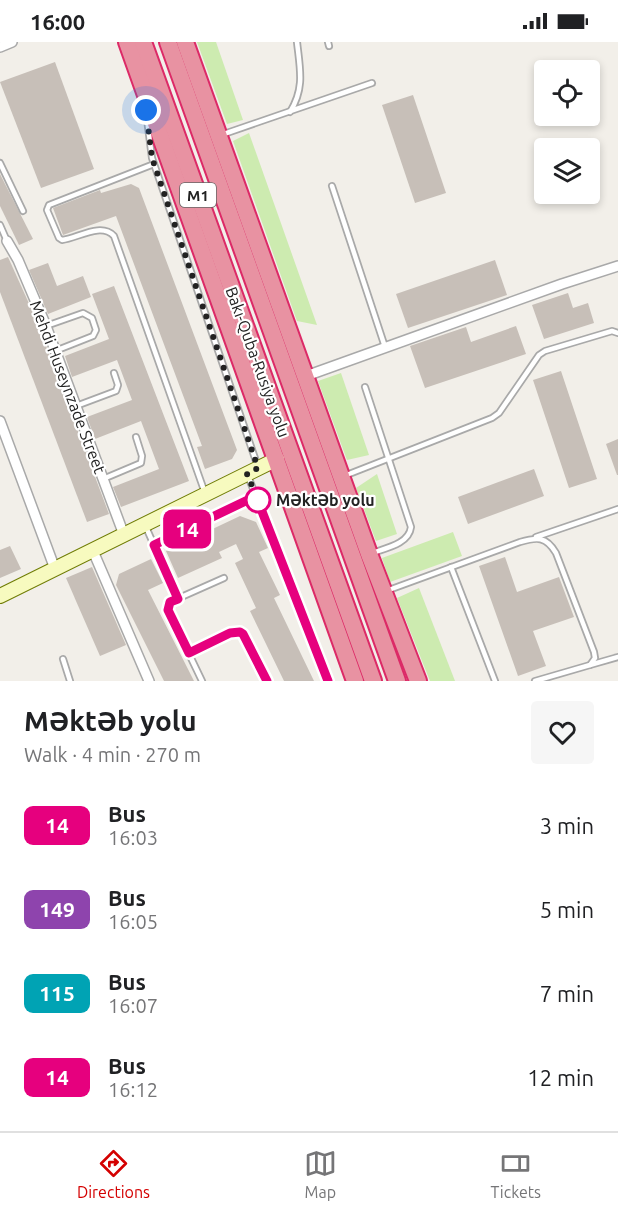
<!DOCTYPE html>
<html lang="en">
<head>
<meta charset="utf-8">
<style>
  :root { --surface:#fff; --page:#f6f6f6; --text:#202124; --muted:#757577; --line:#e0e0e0; --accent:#d40000 }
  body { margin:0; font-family:Ubuntu,sans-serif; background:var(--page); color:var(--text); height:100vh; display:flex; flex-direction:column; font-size:22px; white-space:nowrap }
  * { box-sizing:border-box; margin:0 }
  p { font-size:20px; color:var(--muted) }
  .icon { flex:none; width:33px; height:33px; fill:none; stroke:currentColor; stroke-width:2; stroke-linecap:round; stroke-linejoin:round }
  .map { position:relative; height:639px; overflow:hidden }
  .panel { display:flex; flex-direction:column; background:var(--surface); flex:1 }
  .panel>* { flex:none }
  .badge { padding:0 12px; border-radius:9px; font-size:21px; line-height:39px }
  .buttons { position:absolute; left:534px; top:18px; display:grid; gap:12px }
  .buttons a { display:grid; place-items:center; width:66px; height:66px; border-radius:6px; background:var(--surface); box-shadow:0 3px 9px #0003; font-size:30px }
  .you { position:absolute; width:30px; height:30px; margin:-15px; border:4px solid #fff; border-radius:50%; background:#1a73e8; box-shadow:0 0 0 9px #1a73e833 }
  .map>.badge { position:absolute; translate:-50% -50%; box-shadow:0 0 0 3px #fff }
  .round { display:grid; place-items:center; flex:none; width:63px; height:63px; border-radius:6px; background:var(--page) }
  .headline { display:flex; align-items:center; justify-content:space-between; height:102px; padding:0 24px }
  h1 { font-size:28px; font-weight:700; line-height:45px }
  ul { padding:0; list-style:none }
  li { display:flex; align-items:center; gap:18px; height:84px; padding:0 24px }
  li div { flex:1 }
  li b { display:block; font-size:22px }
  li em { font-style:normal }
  li .badge { min-width:66px; font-weight:700; text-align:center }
  .status { display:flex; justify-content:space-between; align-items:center; height:42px; padding:0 30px; background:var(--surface); direction:ltr }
  .status svg { height:16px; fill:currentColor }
  .tabs { display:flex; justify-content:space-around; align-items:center; height:84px; border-top:2px solid var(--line); background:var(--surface); font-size:16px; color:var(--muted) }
  .tabs a { display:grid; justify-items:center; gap:3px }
  .tabs .selected { color:var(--accent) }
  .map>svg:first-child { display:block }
  .grass { fill:#cdebb0 }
  .building { fill:#c7bfb8 }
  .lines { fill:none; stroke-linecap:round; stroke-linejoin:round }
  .lane-casing { stroke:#a9a9a9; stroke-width:8 }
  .street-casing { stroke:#a9a9a9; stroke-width:12 }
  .secondary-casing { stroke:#707d05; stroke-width:16 }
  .highway-casing { stroke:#dc2a67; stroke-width:20 }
  .lane { stroke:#fff; stroke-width:4.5 }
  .street { stroke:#fff; stroke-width:9 }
  .secondary { stroke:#f7fabf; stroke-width:14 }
  .highway { stroke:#e892a2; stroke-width:16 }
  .line-casing { stroke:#fff; stroke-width:14 }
  .line { stroke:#e6007e; stroke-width:9 }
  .walk { stroke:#222; stroke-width:6; stroke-dasharray:0 10.8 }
  .stop-dot { fill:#fff; stroke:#e6007e; stroke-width:3 }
  .labels { text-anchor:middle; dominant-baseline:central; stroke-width:4.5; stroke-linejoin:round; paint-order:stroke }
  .shield { fill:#fff; stroke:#646464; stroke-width:1.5 }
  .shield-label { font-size:15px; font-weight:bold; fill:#222 }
  .street-label { font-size:16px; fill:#222; stroke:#fff }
  .stop-label { font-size:16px; font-weight:bold; fill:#222; stroke:#fff; text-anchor:start }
</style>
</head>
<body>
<div class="status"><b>16:00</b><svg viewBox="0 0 49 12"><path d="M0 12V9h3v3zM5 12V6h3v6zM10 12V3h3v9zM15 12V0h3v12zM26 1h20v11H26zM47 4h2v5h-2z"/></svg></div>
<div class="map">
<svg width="618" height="639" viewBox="0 0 618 639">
  <rect width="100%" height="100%" fill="#f2efe9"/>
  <g class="grass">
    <path d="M197,0H216L243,78L227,82Z"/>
    <path d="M249,91L317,283L297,279L233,99Z"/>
    <path d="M341,331L369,413L347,418L318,339Z"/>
    <path d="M377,432L397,492L376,499L356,446Z"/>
    <path d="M453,490L462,514L390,540L382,516Z"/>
    <path d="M419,546L455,639H430L397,556Z"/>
  </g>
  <g class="building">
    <path d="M55,20L94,127L41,146L0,40Z"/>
    <path d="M413,53L446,151L415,161L382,63Z"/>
    <path d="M0,132L33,197L19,203L0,164Z"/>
    <path d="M131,142L139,146L237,408L232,417L205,427L197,405L202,404L116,174L63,193L53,166L100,148L101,151Z"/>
    <path d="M8,215L36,277L109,472L87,480L0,250V218Z"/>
    <path d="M495,218L507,253L408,286L396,252Z"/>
    <path d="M48,221L57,244L83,234L91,255L48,272L29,228Z"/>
    <path d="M114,244L189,439L121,465L113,445L159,427L141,379L95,397L87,375L132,358L117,318L72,335L65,314L109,297L92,252Z"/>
    <path d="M568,251L573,266L588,261L594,281L544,297L532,263Z"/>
    <path d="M516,284L526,312L425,346L410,304L466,285L471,300Z"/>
    <path d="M561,329L597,437L569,446L533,338Z"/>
    <path d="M618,397V433H617L606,402Z"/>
    <path d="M534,427L544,454L468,482L458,455Z"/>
    <path d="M240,474L256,480L268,506L259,510L280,553L274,556L314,639H284L250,569L256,566L235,521L243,517L236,502L219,510L222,516L178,536L166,509Z"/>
    <path d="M10,504L21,527L0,536V508Z"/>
    <path d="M505,515L517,550L559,535L574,575L533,589L546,624L518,634L479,524Z"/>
    <path d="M151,517L163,541L148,548L194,639H164L116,543L119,532Z"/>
    <path d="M92,525L126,603L100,614L66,536Z"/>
  </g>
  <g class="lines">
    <defs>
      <g id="lane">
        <path d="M328,0L329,4"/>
        <path d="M290,70C305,46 300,27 297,0"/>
        <path d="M147,77L152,116L258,425"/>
        <path d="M221,93L372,41"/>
        <path d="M0,121L23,169"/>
        <path d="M154,122L49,163L47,168L59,196L62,198C78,196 101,180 114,194L205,451"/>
        <path d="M332,144L385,305"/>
        <path d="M0,183L7,199"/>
        <path d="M46,284L83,271L92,276L96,288L93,294L55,309"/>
        <path d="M365,345L411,485C409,502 386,506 372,511"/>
        <path d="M76,364L116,349L118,343L114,331"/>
        <path d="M248,434L328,639"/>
        <path d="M344,434L492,376L499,371L539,313L545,309L612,289L618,291"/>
        <path d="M103,437L141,421L142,414L136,395"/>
        <path d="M186,465L195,484"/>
        <path d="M145,483L178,557"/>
        <path d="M536,495L618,467"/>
        <path d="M154,503L256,454"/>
        <path d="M451,525L495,639"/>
        <path d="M386,549L520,500C537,495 546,494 556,511L594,610L595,616L590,623L535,639"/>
        <path d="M189,611L234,589L243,592L267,639"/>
        <path d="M63,617L70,639"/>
        <path d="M590,623L618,615"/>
        <path d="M202,639L168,568L170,560L224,536"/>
      </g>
      <g id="street">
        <path d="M0,5L12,0"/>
        <path d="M7,199L18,218L46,284L124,493"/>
        <path d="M306,334L562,242L618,224"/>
        <path d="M0,379L55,527"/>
        <path d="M93,509L149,639"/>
      </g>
      <path id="secondary" d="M0,554L277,417"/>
      <g id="highway">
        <path d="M127,0L355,639"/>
        <path d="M143,0L373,639"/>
        <path d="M168,0L397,639"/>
        <path d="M185,0L369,512L418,639"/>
      </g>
    </defs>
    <use href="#lane" class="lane-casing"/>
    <use href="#street" class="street-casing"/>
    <use href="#secondary" class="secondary-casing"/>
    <use href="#highway" class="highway-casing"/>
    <use href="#lane" class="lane"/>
    <use href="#street" class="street"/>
    <use href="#secondary" class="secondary"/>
    <use href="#highway" class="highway"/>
  </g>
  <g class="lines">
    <defs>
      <path id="line" d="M267,639L243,592L240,590L230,591L189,611L168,568L170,560L178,557L154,503L256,454L328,639"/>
    </defs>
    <use href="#line" class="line-casing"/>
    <use href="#line" class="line"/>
    <path class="walk" d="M146,68L152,116L258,426L247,432L258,458"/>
  </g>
  <circle class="stop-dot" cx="258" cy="458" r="12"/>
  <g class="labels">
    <rect class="shield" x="180" y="141" width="36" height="24" rx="4.5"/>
    <g class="shield-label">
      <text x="198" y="153">M1</text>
    </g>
    <g class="street-label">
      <text transform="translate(258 320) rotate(70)">Bakı-Quba-Rusiya yolu</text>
      <text transform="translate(68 345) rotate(69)">Mehdi Huseynzadе Street</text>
    </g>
    <g class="stop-label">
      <text x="276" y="458">Məktəb yolu</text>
    </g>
  </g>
</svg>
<div class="buttons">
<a><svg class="icon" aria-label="locate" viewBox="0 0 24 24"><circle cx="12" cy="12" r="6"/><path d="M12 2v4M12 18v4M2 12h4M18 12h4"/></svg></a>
<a><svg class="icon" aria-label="layers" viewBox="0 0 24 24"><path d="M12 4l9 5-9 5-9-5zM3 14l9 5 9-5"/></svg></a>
</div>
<div class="you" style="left:146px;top:68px"></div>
<b class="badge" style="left:187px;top:487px;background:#e6007e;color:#fff">14</b>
</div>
<section class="panel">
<div class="headline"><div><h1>Məktəb yolu</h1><p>Walk · 4 min · 270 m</p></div><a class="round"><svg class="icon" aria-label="heart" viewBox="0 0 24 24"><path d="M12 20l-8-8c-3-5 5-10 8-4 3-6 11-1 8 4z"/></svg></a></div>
<ul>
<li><span class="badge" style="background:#e6007e;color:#fff">14</span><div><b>Bus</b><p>16:03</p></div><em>3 min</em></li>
<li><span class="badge" style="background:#8e44ad;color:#fff">149</span><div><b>Bus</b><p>16:05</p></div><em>5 min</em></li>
<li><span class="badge" style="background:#00a3b4;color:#fff">115</span><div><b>Bus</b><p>16:07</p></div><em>7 min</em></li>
<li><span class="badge" style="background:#e6007e;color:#fff">14</span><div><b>Bus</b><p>16:12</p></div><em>12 min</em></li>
</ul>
</section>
<nav class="tabs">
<a class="selected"><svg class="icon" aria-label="directions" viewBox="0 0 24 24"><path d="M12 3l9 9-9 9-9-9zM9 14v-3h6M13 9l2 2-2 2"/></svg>Directions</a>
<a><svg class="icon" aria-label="map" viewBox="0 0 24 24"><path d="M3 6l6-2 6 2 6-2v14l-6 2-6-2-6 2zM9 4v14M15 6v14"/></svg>Map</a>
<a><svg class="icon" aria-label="tickets" viewBox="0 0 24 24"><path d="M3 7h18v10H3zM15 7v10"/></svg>Tickets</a>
</nav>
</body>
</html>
